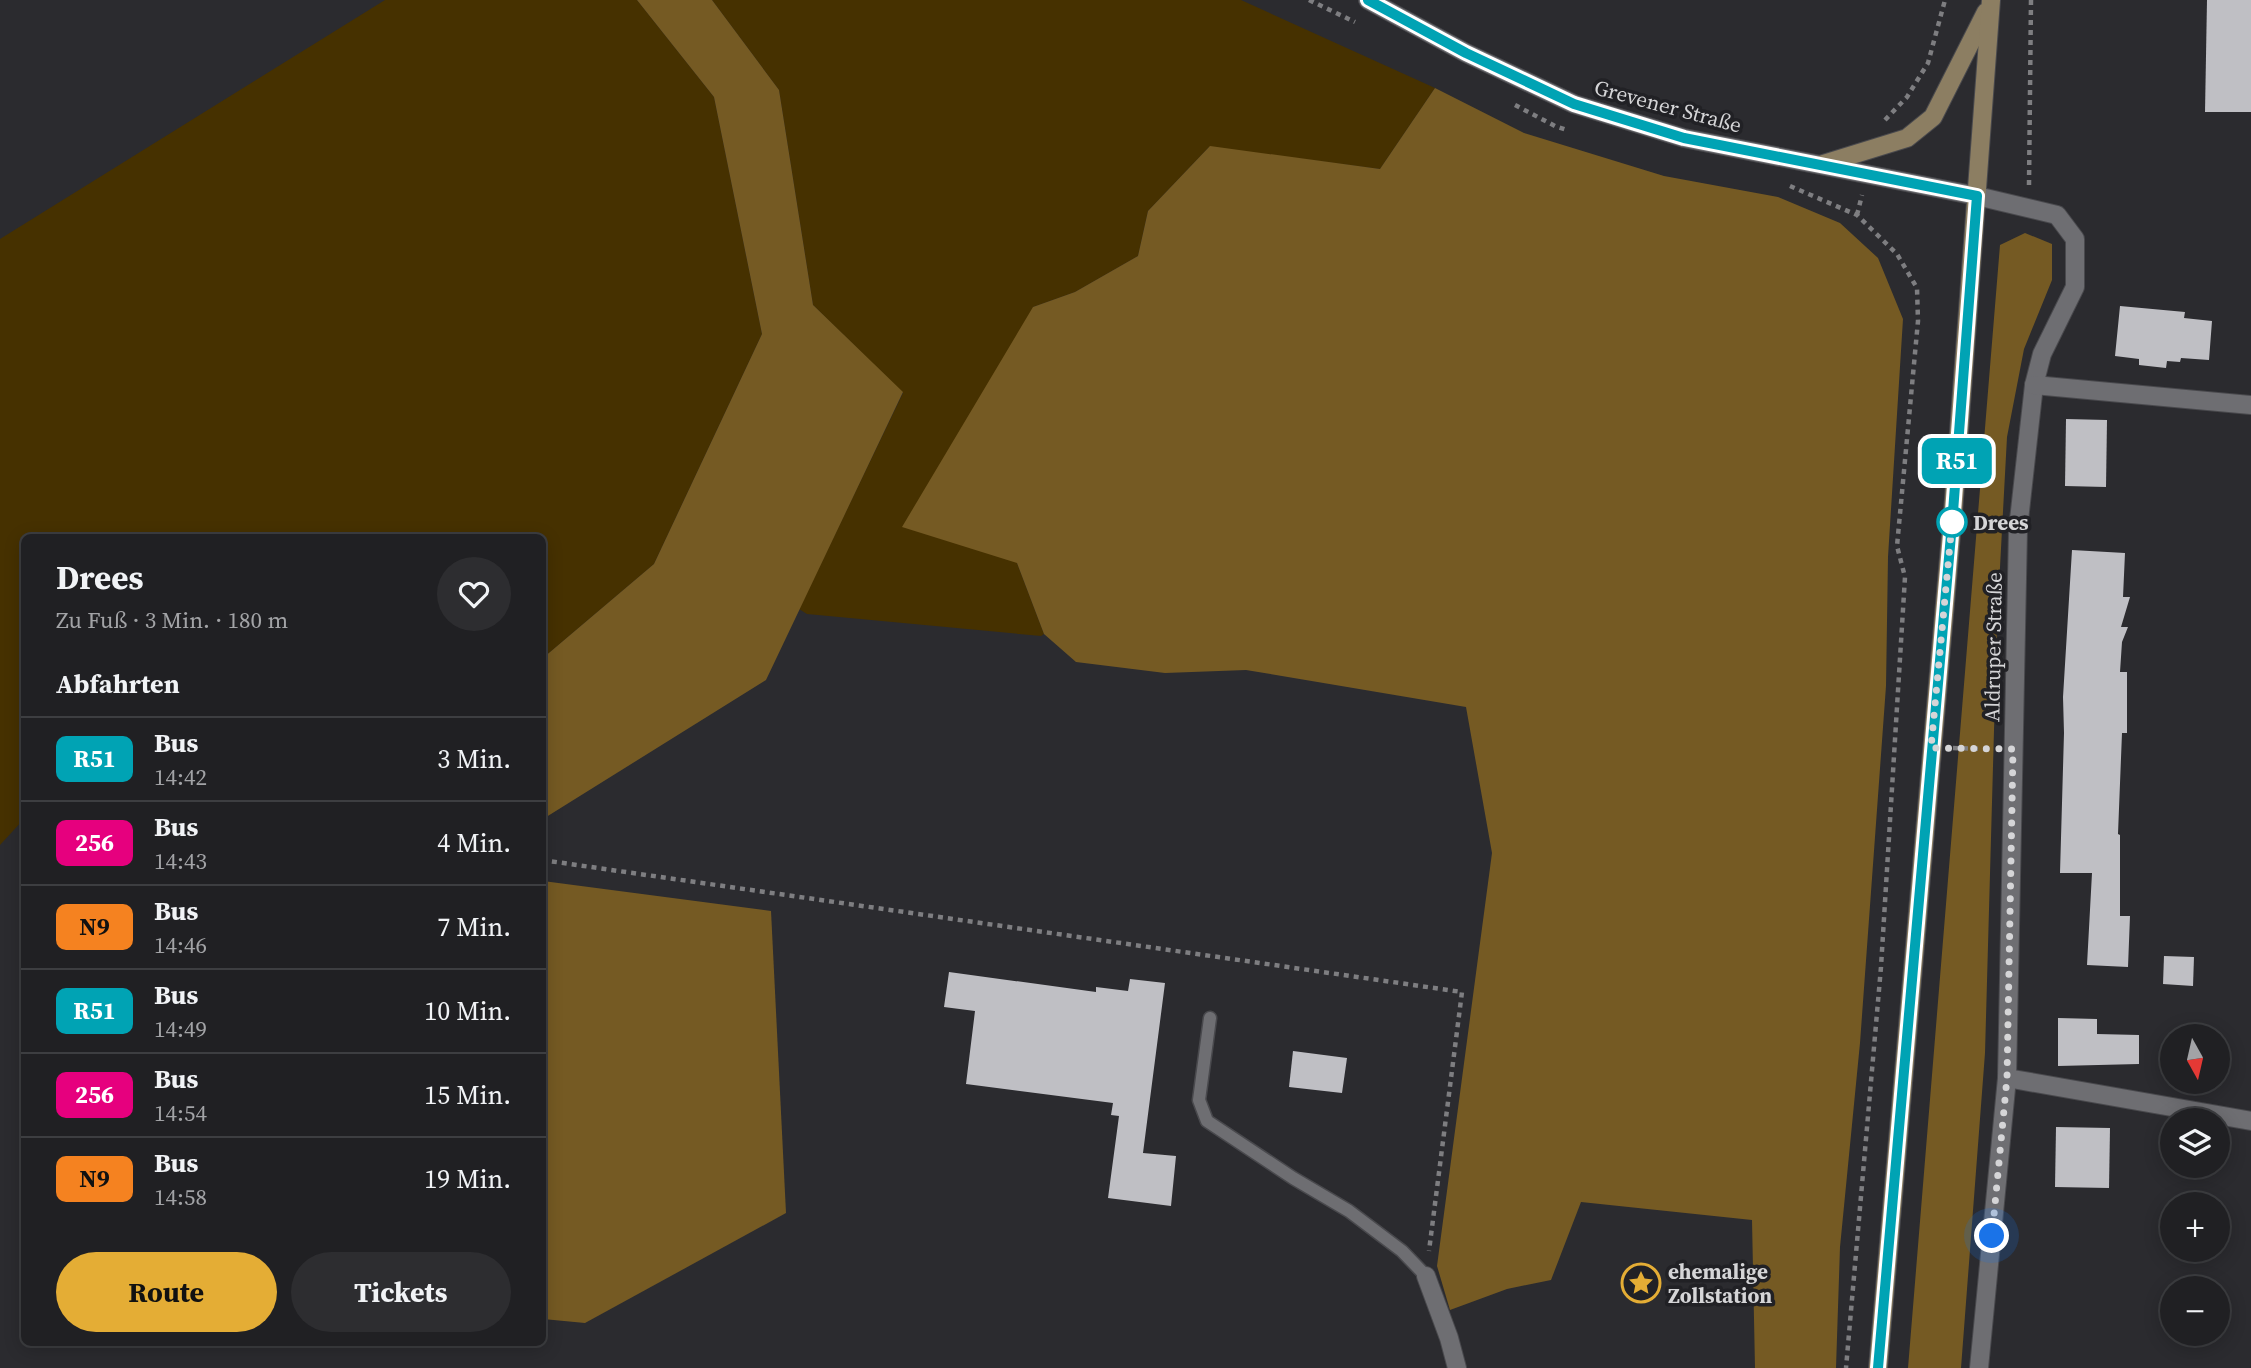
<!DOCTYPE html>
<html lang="de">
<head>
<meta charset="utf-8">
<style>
  :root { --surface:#202023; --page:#2d2d30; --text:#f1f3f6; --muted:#a2a3a6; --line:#3d3e41; --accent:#e4ad35 }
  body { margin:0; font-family:"Source Serif 4",serif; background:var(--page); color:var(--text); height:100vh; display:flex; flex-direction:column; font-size:26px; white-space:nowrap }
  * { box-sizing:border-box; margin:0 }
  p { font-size:23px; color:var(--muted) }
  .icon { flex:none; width:38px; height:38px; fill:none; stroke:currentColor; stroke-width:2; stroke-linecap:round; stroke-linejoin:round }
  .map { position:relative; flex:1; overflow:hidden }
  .drawer { position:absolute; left:21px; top:534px; width:525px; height:812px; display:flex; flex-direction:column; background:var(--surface); border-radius:10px; box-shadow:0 4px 18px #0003,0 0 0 2px var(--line) }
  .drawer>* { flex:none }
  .badge { padding:0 14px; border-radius:10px; font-size:24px; line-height:46px }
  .needle { width:46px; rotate:172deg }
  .buttons { position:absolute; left:2160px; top:1024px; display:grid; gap:14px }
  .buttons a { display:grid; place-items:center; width:70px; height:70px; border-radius:50%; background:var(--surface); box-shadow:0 4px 18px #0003,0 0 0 2px var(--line); font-size:35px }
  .you { position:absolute; width:35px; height:35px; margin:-18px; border:5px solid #fff; border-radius:50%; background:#1a73e8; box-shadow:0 0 0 10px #1a73e833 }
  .map>.badge { position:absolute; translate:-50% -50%; box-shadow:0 0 0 4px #fff }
  h2 { padding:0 35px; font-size:26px; line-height:63px }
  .round { display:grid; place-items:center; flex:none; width:74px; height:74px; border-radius:37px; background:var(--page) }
  .head { display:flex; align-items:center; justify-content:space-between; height:119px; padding:0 35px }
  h1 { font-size:33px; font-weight:700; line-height:52px }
  .button { display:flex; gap:14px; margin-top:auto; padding:14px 35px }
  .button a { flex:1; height:80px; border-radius:42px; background:var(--accent); color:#111; font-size:28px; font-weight:700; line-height:80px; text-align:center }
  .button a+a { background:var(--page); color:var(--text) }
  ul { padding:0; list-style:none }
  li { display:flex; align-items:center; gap:21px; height:84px; padding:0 35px; border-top:2px solid var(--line) }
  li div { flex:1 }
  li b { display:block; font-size:26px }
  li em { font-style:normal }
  li .badge { min-width:77px; font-weight:700; text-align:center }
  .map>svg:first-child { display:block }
  .green { fill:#463100 }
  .forest { fill:#755a23 }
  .building { fill:#bfbfc4 }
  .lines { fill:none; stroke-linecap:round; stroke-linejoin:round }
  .service-casing { stroke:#49494d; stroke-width:15 }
  .minor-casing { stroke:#49494d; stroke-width:20 }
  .tertiary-casing { stroke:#49494d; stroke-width:20 }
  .secondary-casing { stroke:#49494d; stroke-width:20 }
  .path { stroke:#7e7e81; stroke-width:4.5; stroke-dasharray:5 5; stroke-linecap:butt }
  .service { stroke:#6e6e72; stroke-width:12 }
  .minor { stroke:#6e6e72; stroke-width:18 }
  .tertiary { stroke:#6e6e72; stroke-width:18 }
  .secondary { stroke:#8c7e62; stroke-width:18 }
  .line-casing { stroke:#fff; stroke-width:16 }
  .line { stroke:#00a3b4; stroke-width:10 }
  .walk { stroke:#d5d5d7; stroke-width:7; stroke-dasharray:0 12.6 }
  .stop-dot { fill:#fff; stroke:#00a3b4; stroke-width:3.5 }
  .labels { text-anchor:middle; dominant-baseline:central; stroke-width:7; stroke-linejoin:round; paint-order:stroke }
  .street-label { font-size:21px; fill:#d5d5d7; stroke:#212125 }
  .stop-label { font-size:21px; font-weight:bold; fill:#d5d5d7; stroke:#212125; text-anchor:start }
  .poi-label { font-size:21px; font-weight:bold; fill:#d5d5d7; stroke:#212125; text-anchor:start }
</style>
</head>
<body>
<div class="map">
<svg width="2251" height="1368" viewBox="0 0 2251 1368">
  <rect width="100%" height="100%" fill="#2b2b2f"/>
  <g class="green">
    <path d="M385,0H637L714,97L762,334L654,564L543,658L542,537H24V819L0,845V239Z"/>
    <path d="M712,0H1241L1435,88L1380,169L1209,147L1148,211L1138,256L1075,292L1033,307L1017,563L1044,634L1041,636L807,614L799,609L903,393L813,305L779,90Z"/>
  </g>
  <g class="forest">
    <path d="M637,0H712L779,90L813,305L903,392L766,680L543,819V658L654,564L762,334L714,97Z"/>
    <path d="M1435,88L1524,133L1664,176L1778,197L1840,223L1878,258L1903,319L1888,557L1886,686L1860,1043L1840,1247L1836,1368H1755L1752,1220L1581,1202L1551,1280L1507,1289L1450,1310L1437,1266L1492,853L1466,707L1246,670L1165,673L1076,662L1044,634L1017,563L902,527L1033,307L1075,292L1138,256L1148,211L1210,146L1380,169Z"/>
    <path d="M2025,233L2052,244V280L2024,349L2007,437L1997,623L1985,1053L1961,1368H1908L2000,245Z"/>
    <path d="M543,881L771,911L786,1213L585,1323L543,1319Z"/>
  </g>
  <g class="building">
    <path d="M2207,0H2251V112H2205Z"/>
    <path d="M2120,306L2185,312L2184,318L2212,321L2209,360L2181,358L2180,362L2167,361L2166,368L2139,365V359L2115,356Z"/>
    <path d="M2066,419L2107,420L2106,487L2065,486Z"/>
    <path d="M2072,550L2125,553L2123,597H2130L2121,627H2128L2122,642L2120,672H2127V733H2122L2118,834L2120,835V916H2130L2128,967L2087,965L2092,873H2060L2064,733L2063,697Z"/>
    <path d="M2164,956L2194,957L2193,986L2163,984Z"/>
    <path d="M949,972L1096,992V987L1128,991L1130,979L1165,983L1143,1153L1176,1156L1171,1206L1108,1198L1119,1116L1111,1115L1113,1103L966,1084L975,1011L944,1007Z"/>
    <path d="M2058,1018L2097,1019V1034L2139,1035V1064L2058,1066Z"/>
    <path d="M1293,1051L1347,1058L1342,1093L1289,1087Z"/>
    <path d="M2056,1127L2110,1128L2109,1188L2055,1187Z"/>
  </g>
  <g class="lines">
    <defs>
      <path id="service" d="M1210,1018L1199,1100L1207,1121L1293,1178L1349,1211L1402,1251L1426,1276"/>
      <g id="minor">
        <path d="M1977,196L2057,215L2075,239V287L2042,354L2034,385L2018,529L2007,1078L1979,1368"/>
        <path d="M2034,385L2251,405"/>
        <path d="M2007,1078L2251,1121"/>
        <path d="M1426,1276L1449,1338L1457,1368"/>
      </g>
      <path id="tertiary" d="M1368,0L1466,53L1574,104L1684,138L1977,196"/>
      <g id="secondary">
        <path d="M1823,164L1907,138L1933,117L1986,12"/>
        <path d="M1878,1368L1953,512L1991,0"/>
      </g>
    </defs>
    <use href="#service" class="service-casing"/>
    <use href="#minor" class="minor-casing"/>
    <use href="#tertiary" class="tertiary-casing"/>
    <use href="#secondary" class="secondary-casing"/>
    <g class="path">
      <path d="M1309,0L1355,22"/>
      <path d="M1515,105L1555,126L1567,130"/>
      <path d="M1885,120L1907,97L1928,63L1945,0"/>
      <path d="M2029,185L2031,0"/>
      <path d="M1790,186L1857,215L1897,254L1917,288L1918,321L1897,546L1905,577L1881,967L1846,1368"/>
      <path d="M1857,215L1862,195"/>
      <path d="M1953,748L1990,749"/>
      <path d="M542,860L1462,992L1429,1251"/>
    </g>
    <use href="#service" class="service"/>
    <use href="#minor" class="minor"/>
    <use href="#tertiary" class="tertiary"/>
    <use href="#secondary" class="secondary"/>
  </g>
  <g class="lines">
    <defs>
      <path id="line" d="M1368,0L1466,53L1574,104L1684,138L1977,196L1953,512L1878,1368"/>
    </defs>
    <use href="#line" class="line-casing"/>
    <use href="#line" class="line"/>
    <path class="walk" d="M1952,522L1953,512L1931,748L2013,749L2007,1078L1992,1236"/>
  </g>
  <defs>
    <symbol id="sight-ring" viewBox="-11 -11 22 22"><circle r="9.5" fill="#212125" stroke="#e4ad35" stroke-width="1.5"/><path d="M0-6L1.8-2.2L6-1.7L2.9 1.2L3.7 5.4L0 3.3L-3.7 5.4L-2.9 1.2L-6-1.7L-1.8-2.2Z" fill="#e4ad35"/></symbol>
  </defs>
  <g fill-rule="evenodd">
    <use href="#sight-ring" x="1619" y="1261" width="44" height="44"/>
  </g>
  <circle class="stop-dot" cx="1952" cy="522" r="14"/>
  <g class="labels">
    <g class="street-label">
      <text transform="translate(1668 106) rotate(15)">Grevener Straße</text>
      <text transform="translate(1993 647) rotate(-89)">Aldruper Straße</text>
    </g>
    <g class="stop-label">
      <text x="1973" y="522">Drees</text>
    </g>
    <g class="poi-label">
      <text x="1668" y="1271">ehemalige<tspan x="1668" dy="24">Zollstation</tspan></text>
    </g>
  </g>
</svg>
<div class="buttons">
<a><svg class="needle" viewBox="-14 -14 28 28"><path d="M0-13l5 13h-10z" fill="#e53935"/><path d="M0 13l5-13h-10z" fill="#a2a3a6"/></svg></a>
<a><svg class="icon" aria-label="layers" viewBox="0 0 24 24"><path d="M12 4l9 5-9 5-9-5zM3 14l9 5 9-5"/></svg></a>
<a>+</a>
<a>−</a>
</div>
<div class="you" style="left:1992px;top:1236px"></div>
<b class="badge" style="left:1957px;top:461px;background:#00a3b4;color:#fff">R51</b>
<section class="drawer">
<div class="head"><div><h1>Drees</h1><p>Zu Fuß · 3 Min. · 180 m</p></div><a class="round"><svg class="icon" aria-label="heart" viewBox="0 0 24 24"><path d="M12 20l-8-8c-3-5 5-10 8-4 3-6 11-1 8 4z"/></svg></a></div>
<h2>Abfahrten</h2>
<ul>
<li><span class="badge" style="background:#00a3b4;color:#fff">R51</span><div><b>Bus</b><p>14:42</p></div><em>3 Min.</em></li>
<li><span class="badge" style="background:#e6007e;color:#fff">256</span><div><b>Bus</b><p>14:43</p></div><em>4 Min.</em></li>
<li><span class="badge" style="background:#f58220;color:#111">N9</span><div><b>Bus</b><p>14:46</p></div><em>7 Min.</em></li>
<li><span class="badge" style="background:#00a3b4;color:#fff">R51</span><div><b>Bus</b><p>14:49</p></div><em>10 Min.</em></li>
<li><span class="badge" style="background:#e6007e;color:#fff">256</span><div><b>Bus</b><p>14:54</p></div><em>15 Min.</em></li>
<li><span class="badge" style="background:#f58220;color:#111">N9</span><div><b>Bus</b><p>14:58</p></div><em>19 Min.</em></li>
</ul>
<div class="button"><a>Route</a><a>Tickets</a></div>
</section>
</div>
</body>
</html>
